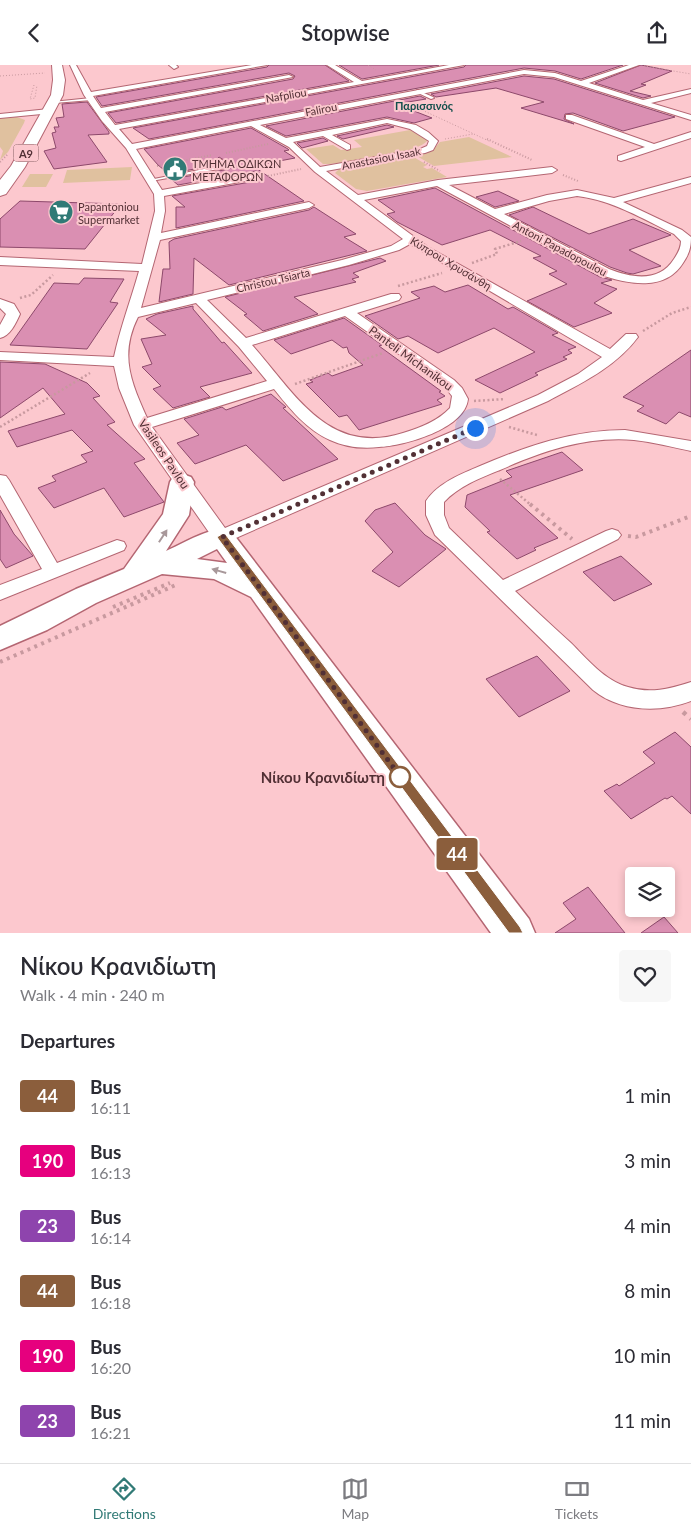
<!DOCTYPE html>
<html lang="en">
<head>
<meta charset="utf-8">
<style>
  :root { --surface:#fff; --page:#f7f7f7; --text:#2b2b33; --muted:#7c7c81; --line:#e1e1e2; --accent:#317a76 }
  body { margin:0; font-family:Lato,sans-serif; background:var(--page); color:var(--text); height:100vh; display:flex; flex-direction:column; font-size:19px; white-space:nowrap }
  * { box-sizing:border-box; margin:0 }
  p { font-size:16px; color:var(--muted) }
  .icon { flex:none; width:28px; height:28px; fill:none; stroke:currentColor; stroke-width:2; stroke-linecap:round; stroke-linejoin:round }
  .map { position:relative; height:868px; overflow:hidden }
  .sheet { display:flex; flex-direction:column; background:var(--surface); flex:1 }
  .sheet>* { flex:none }
  .badge { padding:0 10px; border-radius:4px; font-size:18px; line-height:32px }
  .buttons { position:absolute; left:625px; top:802px; display:grid; gap:10px }
  .buttons a { display:grid; place-items:center; width:50px; height:50px; border-radius:5px; background:var(--surface); box-shadow:0 2px 8px #0003; font-size:25px }
  .you { position:absolute; width:25px; height:25px; margin:-12px; border:4px solid #fff; border-radius:50%; background:#1a73e8; box-shadow:0 0 0 8px #1a73e833 }
  .map>.badge { position:absolute; translate:-50% -50%; box-shadow:0 0 0 2px #fff }
  h2 { padding:0 20px; font-size:19px; line-height:45px }
  .round { display:grid; place-items:center; flex:none; width:52px; height:52px; border-radius:5px; background:var(--page) }
  .headline { display:flex; align-items:center; justify-content:space-between; height:85px; padding:0 20px }
  h1 { font-size:24px; font-weight:600; line-height:38px }
  ul { padding:0; list-style:none }
  li { display:flex; align-items:center; gap:15px; height:65px; padding:0 20px }
  li div { flex:1 }
  li b { display:block; font-size:19px }
  li em { font-style:normal }
  li .badge { min-width:55px; font-weight:700; text-align:center }
  header { display:flex; justify-content:space-between; align-items:center; height:65px; padding:0 20px; background:var(--surface); font-size:22px; font-weight:600 }
  .menu { display:flex; justify-content:space-around; align-items:center; height:70px; border-top:1px solid var(--line); background:var(--surface); font-size:14px; color:var(--muted) }
  .menu a { display:grid; justify-items:center; gap:2px }
  .menu .current { color:var(--accent) }
  .map>svg:first-child { display:block }
  .green { fill:#e0c19f }
  .building { fill:#da8fb2; stroke:#8d496b }
  .lines { fill:none; stroke-linecap:round; stroke-linejoin:round }
  .service-casing { stroke:#b46672; stroke-width:2 }
  .minor-casing { stroke:#b46672; stroke-width:2 }
  .secondary-casing { stroke:#b46672; stroke-width:3 }
  .primary-casing { stroke:#b46672; stroke-width:2 }
  .path-far4 { stroke:#c8999f; stroke-width:1; stroke-dasharray:1 2; stroke-linecap:butt }
  .path-far3 { stroke:#c8999f; stroke-width:2; stroke-dasharray:1 2; stroke-linecap:butt }
  .path-far2 { stroke:#c8999f; stroke-width:2.5; stroke-dasharray:2 2.5; stroke-linecap:butt }
  .path-far1 { stroke:#c8999f; stroke-width:4; stroke-dasharray:3 4.5; stroke-linecap:butt }
  .path { stroke:#c8999f; stroke-width:4.5; stroke-dasharray:4 5.5; stroke-linecap:butt }
  .service { fill:#fff; fill-rule:evenodd }
  .minor { fill:#fff; fill-rule:evenodd }
  .secondary { fill:#fff; fill-rule:evenodd }
  .primary { fill:#fff; fill-rule:evenodd }
  .oneway { fill:#a8989a }
  .line { fill:#8b5e3c; stroke:#fff }
  .walk { stroke:#523035; stroke-width:5; stroke-dasharray:0 9 }
  .stop-dot { fill:#fff; stroke:#8b5e3c; stroke-width:2.5 }
  .labels { text-anchor:middle; dominant-baseline:central; stroke-width:4; stroke-linejoin:round; paint-order:stroke }
  .far-street-label { font-size:11px; fill:#523035; stroke:#fcc8ce }
  .far-neighbourhood-label { font-size:11px; font-weight:bold; fill:#114e4b; stroke:#fcc8ce }
  .shield { fill:#fcc8ce; stroke:#855e63; stroke-width:1 }
  .shield-label { font-size:11px; font-weight:bold; fill:#523035 }
  .far-poi-label { font-size:11px; fill:#523035; stroke:#fcc8ce; text-anchor:start }
  .street-label { font-size:12px; fill:#523035; stroke:#fcc8ce }
  .near-stop-label { font-size:15px; font-weight:bold; fill:#523035; stroke:#fcc8ce; text-anchor:end }
</style>
</head>
<body>
<header><svg class="icon" aria-label="back" viewBox="0 0 24 24"><path d="M15 5l-7 7 7 7"/></svg>Stopwise<svg class="icon" aria-label="share" viewBox="0 0 24 24"><path d="M12 15V3M7 8l5-5 5 5M5 13v7h14v-7"/></svg></header>
<div class="map">
<svg width="691" height="868" viewBox="0 0 691 868">
  <rect width="100%" height="100%" fill="#fcc8ce"/>
  <g class="green">
    <path d="M17,52L25,55L24,58L8,87L0,95L3,86L0,82V53Z"/>
    <path d="M410,65L428,75C418,89 350,96 330,99H323L306,84L333,80L341,85L362,82L354,75Z"/>
    <path d="M469,72L512,92L434,101L415,90L433,85L440,77Z"/>
    <path d="M412,91L427,100L423,102L427,104L432,103L447,112L367,126L356,124L335,108L339,104Z"/>
    <path d="M132,102L130,115L63,118L67,105Z"/>
    <path d="M30,109H53L46,122H22Z"/>
  </g>
  <g class="building">
    <path d="M269,0H325L349,16L116,58L108,48L293,14L295,11L289,8L102,41L96,32L267,2Z"/>
    <path d="M339,0H439L362,14Z"/>
    <path d="M466,0H623L581,14L555,6L524,3L149,74L133,63L464,2Z"/>
    <path d="M641,0L672,6L641,19L646,20L630,26L651,31L643,33L595,18Z"/>
    <path d="M524,11L554,14L675,52L623,66L573,48L565,49L564,54L574,59L521,43L544,37L496,23L436,32L431,29Z"/>
    <path d="M420,31L426,34L396,39L432,53L414,58L387,52L286,71L266,61Z"/>
    <path d="M87,37L109,67V69L88,70L107,97L54,104L44,86L56,83L52,68L56,67L54,62H59L56,53L64,52L62,39Z"/>
    <path d="M387,60L394,62L343,74L337,71Z"/>
    <path d="M251,63L288,84L289,85L284,86L295,93L253,101L304,136L176,163V142H185L172,131L256,116L263,110L256,106L178,120L171,114L230,104L232,100L219,92L216,95L220,99L169,109L158,100L144,84Z"/>
    <path d="M323,73L328,76L302,83L297,78Z"/>
    <path d="M435,123L600,212L612,215L601,218L617,224L594,238L612,248L574,262L527,236L567,219L549,209L557,206L533,193L541,191L490,165L442,180L397,157L387,149L395,147L378,135Z"/>
    <path d="M498,126L519,136L495,142L476,132Z"/>
    <path d="M20,136L121,139L85,184L0,182V154Z"/>
    <path d="M314,142L356,169L344,172L367,186L229,220L194,193L193,229L159,237L163,204H170L169,177L174,174L309,145Z"/>
    <path d="M533,142L589,169L633,154L671,170L629,185L661,201L633,209L627,208L610,202L509,150Z"/>
    <path d="M380,193L386,196L353,208L359,212L352,214L356,217L294,232L318,249L263,266L244,250L247,249L225,232Z"/>
    <path d="M84,213L124,214L110,237L118,238L87,284L10,280L54,218L79,219Z"/>
    <path d="M468,220L508,244L513,242L558,268L552,270L576,282L568,285L572,288L563,292L567,294L535,308L538,310L500,328L475,315L535,287L494,263L438,288L408,271L398,274L365,251L420,233L411,227L434,221L445,227Z"/>
    <path d="M193,241V244L222,278L224,277L252,308L200,322L210,332L173,343L153,324L161,321L142,302L152,299L141,274L166,270L146,254L157,249Z"/>
    <path d="M344,253L382,280L379,281L441,326L439,327L445,331L437,335L442,339L359,365L347,350L339,352L306,319L313,317L310,315L328,308L332,311L363,300L349,288L347,282L343,283L332,275L291,289L274,275Z"/>
    <path d="M691,285V352L679,347L666,359L637,346L644,341L623,332Z"/>
    <path d="M0,297L45,299L87,318L100,331L93,333L115,357L107,360L145,394L134,398L164,437L124,452L104,423L54,443L38,423L56,416L52,411L87,397L81,390L93,386L72,365L17,382L8,366L65,349L43,323L0,353Z"/>
    <path d="M271,329L286,342L283,343L338,394L283,416L246,380L195,399L177,378L199,370L184,354L222,342L226,345Z"/>
    <path d="M562,387L583,405L510,430L558,473L534,483L536,485L517,494L487,467L490,466L465,442L467,430L512,412L506,406Z"/>
    <path d="M395,438L425,470L446,484L399,522L372,506L393,487L365,456L375,445Z"/>
    <path d="M0,445L14,469L33,491L6,503L0,494Z"/>
    <path d="M621,491L652,519L614,536L583,507Z"/>
    <path d="M537,591L570,626L519,652L486,614Z"/>
    <path d="M675,667L691,682V749L672,731L667,734L665,733L631,754L604,726L617,719L619,721L655,698L643,687Z"/>
    <path d="M588,822L625,868H555L576,854L563,838Z"/>
    <path d="M664,852L678,868H641Z"/>
  </g>
  <g class="lines">
    <defs>
      <g id="service">
        <path d="M417,25L433,32L434,33L431,34L416,27Z"/>
        <path d="M91,33L92,35L54,38L52,37Z"/>
        <path d="M220,94L230,100V102L151,116L149,115L224,100L218,95Z"/>
      </g>
      <g id="minor">
        <path d="M70,0H76L91,27L252,0H267L93,31L101,43L289,10L293,12L105,47L115,60L354,17L327,0H335L362,16L449,0H464L119,64L132,79L524,5L555,8L581,16L629,0H639L589,18L643,35L691,24V28L651,38L691,50V55L554,12L524,9L260,60L286,73L387,54L416,60L428,67L438,76L433,85L425,88L326,106L358,130L438,115L552,102L557,105L552,108L449,120L495,144L547,130L577,125L614,133L691,112V118L623,137L682,165L691,172C691,183 689,189 683,198C665,227 628,219 601,210L437,121L364,135L428,182L610,284L626,269H636L638,272C616,302 580,319 548,336L229,476L222,478L215,476L134,360L119,323L114,301L0,295V287L114,292C120,263 131,235 139,206L0,200V192L142,199L155,146L154,129L126,83L102,56L84,30ZM387,58L410,64L429,76L427,81L420,84L320,102L293,77L323,71L347,85L350,84V80L332,70ZM251,61L289,82L315,107L403,174L391,181L342,195L141,243L160,175L309,143L314,140L309,137L161,168L165,146L164,131L256,114L261,111L256,108L162,125L136,84ZM577,131C612,135 643,154 674,169L681,176C681,183 678,188 674,194C659,218 632,213 609,204L504,149L549,136ZM410,179L602,292L578,309L538,330L225,463L152,362L274,324C289,343 307,365 330,375C345,382 363,384 379,382C404,381 465,364 468,334L462,323L454,315L357,248L399,235L401,232L399,229H391L246,273L207,235L349,200L399,185ZM196,238L239,282L267,316L147,353C131,317 119,290 138,252ZM345,251L444,321L452,331L450,343C438,356 420,363 403,368C328,392 294,327 252,280Z"/>
        <path d="M169,0H176L178,2L174,4Z"/>
        <path d="M49,44H52V48L0,53V49Z"/>
        <path d="M566,50H572L654,79L691,67V73L621,96L618,95V91L645,82L566,54Z"/>
        <path d="M0,234L14,239L20,249C16,258 10,271 0,273V260L6,249L0,243Z"/>
        <path d="M625,365L691,376V386C672,382 653,377 634,375C587,371 543,386 500,405C480,413 459,421 444,437V450L449,463L503,515L606,466L612,464L618,466L621,470L618,474L515,526C533,543 552,561 571,578C587,594 605,616 628,622C650,629 669,624 691,617V636C660,648 620,647 593,625L435,470L426,450V436C438,418 461,409 480,401C527,381 573,365 625,365Z"/>
        <path d="M0,410L6,411L9,415L57,498L117,475L124,477L126,481L124,485L0,535V520L42,504L0,430Z"/>
      </g>
      <path id="secondary" d="M182,409L191,412L194,417L189,450L166,486C185,478 211,460 231,466L529,854L535,868H491L251,532L214,514L162,509L96,538L47,565L0,585V561L76,524L124,504L163,449L170,417L173,412ZM217,484L227,498L197,494Z"/>
      <path id="primary" d="M52,0H62L65,15L63,30L25,102L6,129L0,131V115L11,101L51,30L53,15Z"/>
    </defs>
    <use href="#service" class="service-casing"/>
    <use href="#minor" class="minor-casing"/>
    <use href="#secondary" class="secondary-casing"/>
    <use href="#primary" class="primary-casing"/>
    <g class="path-far4">
      <path d="M368,0L376,5"/>
      <path d="M644,1L691,9"/>
      <path d="M0,11L45,8"/>
      <path d="M34,20L30,34L35,33L37,20"/>
      <path d="M429,40L422,45L489,76"/>
      <path d="M445,74L473,69"/>
    </g>
    <g class="path-far3">
      <path d="M487,74L532,95"/>
      <path d="M226,88L268,79"/>
      <path d="M0,97L8,89"/>
      <path d="M424,97L440,106"/>
      <path d="M157,101L212,90"/>
      <path d="M563,110L578,116"/>
      <path d="M268,111L301,104"/>
    </g>
    <g class="path-far2">
      <path d="M472,198L497,189L495,184L521,176"/>
      <path d="M398,221L442,208"/>
      <path d="M20,233L31,230L53,210"/>
      <path d="M643,266L672,248L691,242"/>
      <path d="M295,319L383,288"/>
      <path d="M474,336L505,334"/>
      <path d="M0,362L90,308"/>
      <path d="M509,362L537,370"/>
      <path d="M500,414L531,440"/>
    </g>
    <g class="path-far1">
      <path d="M530,439L572,474"/>
      <path d="M628,471L636,472L691,451"/>
      <path d="M113,542L170,518"/>
      <path d="M0,597L178,519"/>
    </g>
    <path class="path" d="M683,647L691,654"/>
    <use href="#service" class="service"/>
    <use href="#minor" class="minor"/>
    <use href="#secondary" class="secondary"/>
    <use href="#primary" class="primary"/>
  </g>
  <defs><path id="oneway-solid" d="M-6-.8H1V-3.2L6.5 0L1 3.2V.8H-6Z" transform="scale(1.25)"/></defs>
  <g class="oneway">
    <use href="#oneway-solid" transform="translate(163 471) rotate(-57)"/>
    <use href="#oneway-solid" transform="translate(219 506) rotate(-164)"/>
  </g>
  <path class="line" d="M222,469L226,470L520,862L523,868H509L219,475L217,472Z"/>
  <g class="lines">
    <path class="walk" d="M400,712L402,714L222,472L475,363"/>
  </g>
  <defs>
    <symbol id="civic-disc" viewBox="-11 -11 22 22"><circle r="9.5" fill="#317a76" stroke="#fcc8ce"/><path d="M-.6-6.5H3V-4.5H.6V-3L4-1V1h2V6H-6V1h2V-1L-.6-3ZM-1.2 2.5V6h2.4V2.5Z" fill="#fff"/></symbol>
    <symbol id="supermarket-disc" viewBox="-11 -11 22 22"><circle r="9.5" fill="#317a76" stroke="#fcc8ce"/><path d="M-6-5.5h2.5l.6 2H6L4.5 2H-2.5L-4.4-4H-6ZM-1.5 3.2a1.3 1.3 0 1 0 .1 0ZM3 3.2a1.3 1.3 0 1 0 .1 0Z" fill="#fff"/></symbol>
  </defs>
  <g fill-rule="evenodd">
    <use href="#civic-disc" x="161" y="90" width="28" height="28"/>
    <use href="#supermarket-disc" x="47" y="133" width="28" height="28"/>
  </g>
  <circle class="stop-dot" cx="400" cy="712" r="10"/>
  <g class="labels">
    <g class="far-street-label">
      <text transform="translate(286 30) rotate(-10)">Nafpliou</text>
      <text transform="translate(321 44) rotate(-11)">Falirou</text>
      <text transform="translate(381 93) rotate(-11)">Anastasiou Isaak</text>
      <text transform="translate(560 183) rotate(28)">Antoni Papadopoulou</text>
      <text transform="translate(451 198) rotate(31)">Κύπρου Χρυσάνθη</text>
      <text transform="translate(273 215) rotate(-13)">Christou Tsiarta</text>
    </g>
    <g class="far-neighbourhood-label">
      <text x="424" y="40">Παρισσινός</text>
    </g>
    <rect class="shield" x="13.5" y="79.5" width="25" height="17" rx="4"/>
    <g class="shield-label">
      <text x="26" y="88">A9</text>
    </g>
    <g class="far-poi-label">
      <text x="192" y="98">ΤΜΗΜΑ ΟΔΙΚΩΝ<tspan x="192" dy="13">ΜΕΤΑΦΟΡΩΝ</tspan></text>
      <text x="78" y="141">Papantoniou<tspan x="78" dy="13">Supermarket</tspan></text>
    </g>
    <g class="street-label">
      <text transform="translate(411 293) rotate(36)">Panteli Michanikou</text>
      <text transform="translate(164 389) rotate(56)">Vasileos Pavlou</text>
    </g>
    <g class="near-stop-label">
      <text x="385" y="712">Νίκου Κρανιδίωτη</text>
    </g>
  </g>
</svg>
<div class="buttons">
<a><svg class="icon" aria-label="layers" viewBox="0 0 24 24"><path d="M12 4l9 5-9 5-9-5zM3 14l9 5 9-5"/></svg></a>
</div>
<div class="you" style="left:475px;top:363px"></div>
<b class="badge" style="left:457px;top:789px;background:#8b5e3c;color:#fff">44</b>
</div>
<section class="sheet">
<div class="headline"><div><h1>Νίκου Κρανιδίωτη</h1><p>Walk · 4 min · 240 m</p></div><a class="round"><svg class="icon" aria-label="heart" viewBox="0 0 24 24"><path d="M12 20l-8-8c-3-5 5-10 8-4 3-6 11-1 8 4z"/></svg></a></div>
<h2>Departures</h2>
<ul>
<li><span class="badge" style="background:#8b5e3c;color:#fff">44</span><div><b>Bus</b><p>16:11</p></div><em>1 min</em></li>
<li><span class="badge" style="background:#e6007e;color:#fff">190</span><div><b>Bus</b><p>16:13</p></div><em>3 min</em></li>
<li><span class="badge" style="background:#8e44ad;color:#fff">23</span><div><b>Bus</b><p>16:14</p></div><em>4 min</em></li>
<li><span class="badge" style="background:#8b5e3c;color:#fff">44</span><div><b>Bus</b><p>16:18</p></div><em>8 min</em></li>
<li><span class="badge" style="background:#e6007e;color:#fff">190</span><div><b>Bus</b><p>16:20</p></div><em>10 min</em></li>
<li><span class="badge" style="background:#8e44ad;color:#fff">23</span><div><b>Bus</b><p>16:21</p></div><em>11 min</em></li>
</ul>
</section>
<nav class="menu">
<a class="current"><svg class="icon" aria-label="directions" viewBox="0 0 24 24"><path d="M12 3l9 9-9 9-9-9zM9 14v-3h6M13 9l2 2-2 2"/></svg>Directions</a>
<a><svg class="icon" aria-label="map" viewBox="0 0 24 24"><path d="M3 6l6-2 6 2 6-2v14l-6 2-6-2-6 2zM9 4v14M15 6v14"/></svg>Map</a>
<a><svg class="icon" aria-label="tickets" viewBox="0 0 24 24"><path d="M3 7h18v10H3zM15 7v10"/></svg>Tickets</a>
</nav>
</body>
</html>
